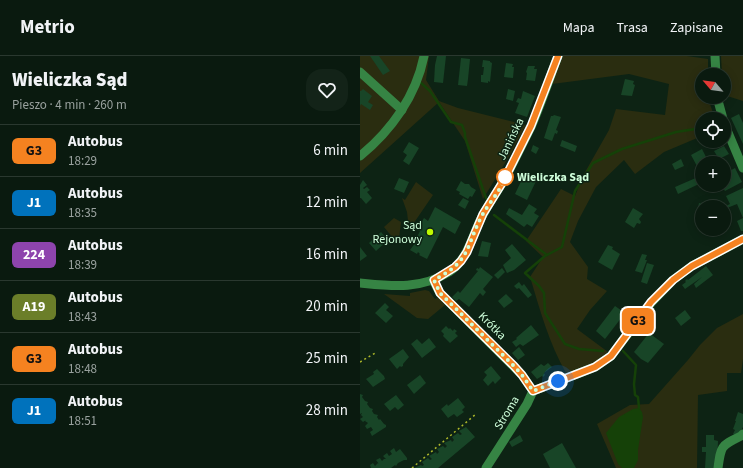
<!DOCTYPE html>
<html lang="pl">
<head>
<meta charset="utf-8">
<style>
  :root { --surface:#0a1a0f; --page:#132318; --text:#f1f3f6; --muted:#99a19e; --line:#2a382f }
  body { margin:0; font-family:"Source Sans 3",sans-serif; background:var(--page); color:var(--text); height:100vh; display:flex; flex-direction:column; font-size:15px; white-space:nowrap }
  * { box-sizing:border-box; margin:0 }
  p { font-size:13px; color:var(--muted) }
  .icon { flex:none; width:22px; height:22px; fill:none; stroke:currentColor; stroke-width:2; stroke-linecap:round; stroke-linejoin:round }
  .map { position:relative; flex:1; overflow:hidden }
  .sheet { display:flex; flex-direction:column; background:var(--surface); width:360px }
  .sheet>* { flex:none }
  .badge { padding:0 8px; border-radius:6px; font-size:14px; line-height:26px }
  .needle { width:26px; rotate:299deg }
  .fabs { position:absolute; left:335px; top:12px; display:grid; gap:8px }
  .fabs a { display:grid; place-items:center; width:36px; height:36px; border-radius:50%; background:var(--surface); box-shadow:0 2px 10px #0003,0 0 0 1px var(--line); font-size:20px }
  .you { position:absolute; width:20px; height:20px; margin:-10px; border:3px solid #fff; border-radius:50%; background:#1a73e8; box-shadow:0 0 0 6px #1a73e833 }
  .map>.badge { position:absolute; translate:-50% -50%; box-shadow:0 0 0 2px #fff }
  .round { display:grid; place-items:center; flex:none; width:42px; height:42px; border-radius:16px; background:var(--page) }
  .summary { display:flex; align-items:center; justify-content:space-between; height:68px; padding:0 12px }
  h1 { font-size:19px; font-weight:800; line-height:30px }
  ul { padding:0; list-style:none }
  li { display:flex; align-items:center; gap:12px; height:52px; padding:0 12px; border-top:1px solid var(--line) }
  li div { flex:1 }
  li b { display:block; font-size:15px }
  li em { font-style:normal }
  li .badge { min-width:44px; font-weight:700; text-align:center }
  header { display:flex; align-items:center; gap:24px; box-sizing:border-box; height:56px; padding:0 20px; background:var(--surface); border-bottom:1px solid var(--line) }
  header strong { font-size:19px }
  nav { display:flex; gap:22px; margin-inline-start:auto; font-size:14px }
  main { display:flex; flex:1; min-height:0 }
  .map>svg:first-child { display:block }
  .green { fill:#2a2d10 }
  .water { fill:#154108 }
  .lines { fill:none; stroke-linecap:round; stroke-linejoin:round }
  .stream { stroke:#154108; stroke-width:2.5 }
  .building { fill:#184527 }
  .path { stroke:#adb82a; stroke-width:1.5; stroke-dasharray:2 3; stroke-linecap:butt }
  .minor { stroke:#368444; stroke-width:9 }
  .line-casing { stroke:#fff; stroke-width:9 }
  .line { stroke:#f58220; stroke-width:6 }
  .walk { stroke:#cfffdb; stroke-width:4; stroke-dasharray:0 7.2 }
  .stop-dot { fill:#fff; stroke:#f58220; stroke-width:2 }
  .poi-dot { fill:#bffa00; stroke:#0d2314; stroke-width:1.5 }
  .labels { text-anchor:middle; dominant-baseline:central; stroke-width:3; stroke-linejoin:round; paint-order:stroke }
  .street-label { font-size:12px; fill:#cfffdb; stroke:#0d2314 }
  .stop-label { font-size:12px; font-weight:bold; fill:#cfffdb; stroke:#0d2314; text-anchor:start }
  .poi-label { font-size:12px; fill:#cfffdb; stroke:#0d2314; text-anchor:end }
</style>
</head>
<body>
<header>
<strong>Metrio</strong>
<nav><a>Mapa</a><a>Trasa</a><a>Zapisane</a></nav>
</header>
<main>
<section class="sheet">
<div class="summary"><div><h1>Wieliczka Sąd</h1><p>Pieszo · 4 min · 260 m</p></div><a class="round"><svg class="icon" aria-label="heart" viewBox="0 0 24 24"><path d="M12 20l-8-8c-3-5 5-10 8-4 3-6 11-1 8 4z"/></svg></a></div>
<ul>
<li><span class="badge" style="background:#f58220;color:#111">G3</span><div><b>Autobus</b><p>18:29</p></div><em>6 min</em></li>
<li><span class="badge" style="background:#0072bc;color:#fff">J1</span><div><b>Autobus</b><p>18:35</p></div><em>12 min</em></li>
<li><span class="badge" style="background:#8e44ad;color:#fff">224</span><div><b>Autobus</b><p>18:39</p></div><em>16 min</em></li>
<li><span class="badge" style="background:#6b7e29;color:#fff">A19</span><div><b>Autobus</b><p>18:43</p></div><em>20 min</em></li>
<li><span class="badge" style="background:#f58220;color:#111">G3</span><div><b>Autobus</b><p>18:48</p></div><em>25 min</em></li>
<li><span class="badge" style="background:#0072bc;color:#fff">J1</span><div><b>Autobus</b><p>18:51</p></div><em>28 min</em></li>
</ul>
</section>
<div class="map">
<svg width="383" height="412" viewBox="0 0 383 412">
  <rect width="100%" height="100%" fill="#0d2314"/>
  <g class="green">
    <path d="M0,0H69L66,24L79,45L98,52L166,69L151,97L123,143L105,85L79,46L0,117Z"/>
    <path d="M203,0H327L348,3V19H342V41H349V45L355,63H342V80L304,96L275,118L264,104L236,131L218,165L210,186L228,211L227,223L247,235L230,254L217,273L248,296L236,306L206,317C189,287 180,254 170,221L183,201L166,185L201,133L215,140L224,118L249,74L256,53L305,59L309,28L269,18L192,28Z"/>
    <path d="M361,0H383V45L364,39V19H362Z"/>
    <path d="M56,126L73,139L49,174L47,156L42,142L45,144Z"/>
    <path d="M34,162L41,166L39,183L33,182L24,171Z"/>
    <path d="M65,234L69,235L75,243L78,241L85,249L68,263L57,262L24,238L50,240V237Z"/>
    <path d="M383,258V303L381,317H367V335L338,339L337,412H256L237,368L270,349L289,348L328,304L340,289L357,272Z"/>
  </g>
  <path class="water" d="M279,352L282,356L283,361L278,394V404L274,412H262L258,408L246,377L259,361L273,353Z"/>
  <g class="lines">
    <g class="stream">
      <path d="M61,27L70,35L91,66L102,69L105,77V81L126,142"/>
      <path d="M134,159L187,199"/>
      <path d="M243,295L219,293L205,288L185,257L184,237L179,230L165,217L185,200L202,191L215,135L233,107L262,93L316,76L342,72"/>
      <path d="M263,295L276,309L274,328L275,339L278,341L279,352"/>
    </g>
  </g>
  <g class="building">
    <path d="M10,0H19L30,15L23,19Z"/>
    <path d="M77,0H86L83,27L74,26L75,9Z"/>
    <path d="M101,2L110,3L108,23L107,30L98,29Z"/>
    <path d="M123,4L130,5V6L132,7L130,26L128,25V27L121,26V19H123L124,11H122Z"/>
    <path d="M146,7L153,8L152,11H154L153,22L144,21Z"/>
    <path d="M168,10H175L174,13H177L175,25L166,24L167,17L166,16Z"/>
    <path d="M265,23L274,25L273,28L275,29L272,40L261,39Z"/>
    <path d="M3,33L12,40L8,46L13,49L10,54L1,48L0,50V35H1Z"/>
    <path d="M148,33L155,35L153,45L146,43Z"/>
    <path d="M163,35L175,40L167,61L155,57L159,47L156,46L158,42L161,43Z"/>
    <path d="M379,58L383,67V88L371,62Z"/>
    <path d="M194,59L201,61L196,74L198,75L197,78L195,77L192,85L184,82L191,60H193Z"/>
    <path d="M202,84L217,90L215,96L200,90Z"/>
    <path d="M49,86L59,92L49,109L43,105L47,99L43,96Z"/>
    <path d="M173,89L179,92L176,98L171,95Z"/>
    <path d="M364,90L369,98L359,103L354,95Z"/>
    <path d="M342,93L349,107H342V110L338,112L331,99Z"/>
    <path d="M321,103L324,110L315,114L312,108Z"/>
    <path d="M375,112L382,126L365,135L361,129H364V118Z"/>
    <path d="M165,117L177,123L167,144L155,138Z"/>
    <path d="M338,121L341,127L318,138L315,131Z"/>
    <path d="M39,122L49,126L44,137L34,133Z"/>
    <path d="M3,124L7,129L3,132L4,133L7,131L10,134L7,136L12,142L6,148L1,142H0V129Z"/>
    <path d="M101,125L105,128H109L111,131L116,134L112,141L110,140L108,143L99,138L100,136L96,134Z"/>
    <path d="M383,132V162L377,148L367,152L366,150L370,148L366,140Z"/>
    <path d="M103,142L109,145L105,153L98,149Z"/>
    <path d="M339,147L352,150L342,151V162L336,160Z"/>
    <path d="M169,148L177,153L174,157L179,160L172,171L167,168L164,171L146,158L149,152L162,159Z"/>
    <path d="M75,151L101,166L95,178L83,171L67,203L59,199L60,198L58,196L57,198L50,194L56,186L55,185L60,175L57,174L64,162L68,165Z"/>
    <path d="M273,152L283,158L279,163L281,166L280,168L277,167L274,172L265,166Z"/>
    <path d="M383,162V175H381L377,165Z"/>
    <path d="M21,176L28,184L16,195L9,187Z"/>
    <path d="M122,185L131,187L128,201L118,200Z"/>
    <path d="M152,188L166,204L154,214L147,217L143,209L151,202L145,194Z"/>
    <path d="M248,189L253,191L252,193L260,198L252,214L238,206Z"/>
    <path d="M0,191L7,200L0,205Z"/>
    <path d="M282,198L287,199L285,204H287L282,217L275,215Z"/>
    <path d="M287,207L294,209L287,228L281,226Z"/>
    <path d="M346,210L353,219L336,232L334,228L342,221L325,233L322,229L326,226L325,225L327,223L328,224Z"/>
    <path d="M120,211L133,221L123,233L126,236L123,240L120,237L109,251L99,243L96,245L92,241L98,235L100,237L118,215L116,214L117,212L119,213Z"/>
    <path d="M142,212L145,216L138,223L134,219Z"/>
    <path d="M159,226L162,230L164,228L172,239L168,242L159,232L157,233L154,230Z"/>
    <path d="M146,238L153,245L144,252L138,245Z"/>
    <path d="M25,247L29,251L26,254L33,260L26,267L15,257Z"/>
    <path d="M255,250L265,257L245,283L236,275Z"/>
    <path d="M325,254L331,262L321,270L315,262Z"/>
    <path d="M171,269L179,279L163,290L160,288L156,291L152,286L157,283L156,282Z"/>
    <path d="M86,270L89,273L90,272L93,275L94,273L97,275L95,277L98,280L90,287L83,280L84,278L81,275Z"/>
    <path d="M289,277L304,288L288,307L281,303L274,296Z"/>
    <path d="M69,282L76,291L62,302L51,288L57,283L62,288Z"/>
    <path d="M159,291L165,299L158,304L152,297Z"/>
    <path d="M43,293L49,301L43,308V310L41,311L40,310L37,313L29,303Z"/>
    <path d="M188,307L192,311L184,317L185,319L183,321L182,320L177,323L171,316L181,308L184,310Z"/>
    <path d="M131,310L141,322L135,328L133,325L128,330L123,324L127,319L124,316Z"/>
    <path d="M17,313L24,320L25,323L13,331L6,323L14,318L13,316Z"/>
    <path d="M60,319L66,327L54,338L47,329Z"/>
    <path d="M0,338L3,339L2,341L5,345L8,346L7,348L10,352L13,353L12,355L14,358L18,359L17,361L19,364L20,363L24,368L26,369V371L12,380L10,376L13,374L11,371L7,373L5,370L8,367L5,365L6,364L3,366L0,363L3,361L1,359L2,357L0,358Z"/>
    <path d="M36,339L44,349L38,354L35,351L30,355L24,348Z"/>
    <path d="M98,342L105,351L102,354L104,356L97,361L94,358L88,362L81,353L87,348L88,350Z"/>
    <path d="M378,356L383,358V371L378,380L373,378L375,374L373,373L376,365H375Z"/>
    <path d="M106,371L115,381L78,412H54L61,409L62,410L64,409L62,406L68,402L70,404L72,403L69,400L76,396L77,398L79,396L77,393L83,390L85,392L87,390L84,387L91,384L92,386L94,384L92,381L98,377L100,379L102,378L99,375Z"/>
    <path d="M160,379L163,385L152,391L149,386Z"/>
    <path d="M346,379H354V384L358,385L357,410L355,412H345L346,396H342V391H346Z"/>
    <path d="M202,387L216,412H190L183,398Z"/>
    <path d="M34,392L36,396L40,393L47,402V404H44L38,407L36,410L35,409L31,412H11L10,409L13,407L15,410L18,407L19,408L16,404L20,402L22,405L24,403H26L23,400L27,397L29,400L32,398L30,395Z"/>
  </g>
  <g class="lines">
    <g class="path">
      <path d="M0,306L17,296"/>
      <path d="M52,412L116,358"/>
    </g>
    <g class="minor">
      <path d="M355,0L356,19"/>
      <path d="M0,16L42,54"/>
      <path d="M357,41L363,63"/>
      <path d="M364,67L383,112"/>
      <path d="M0,100C31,75 56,40 64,0"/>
      <path d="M73,224L80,237L162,319L173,335"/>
      <path d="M0,227C31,230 60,234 89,216C110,202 112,177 124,157C130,146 137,136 143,126C153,108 162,89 171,71C181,48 189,24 198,0"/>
      <path d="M126,412L167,348L173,335L235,311L251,300L291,247L313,224L332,210L383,183"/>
      <path d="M358,412C361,389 361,390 381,380L383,378"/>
    </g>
  </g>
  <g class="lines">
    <defs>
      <path id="line" d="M198,0L171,70L144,124L123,158L107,196L101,205L95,211L74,224L80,237L154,310L162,319L173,335L235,311L251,300L291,246L313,224L332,210L383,183"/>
    </defs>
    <use href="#line" class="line-casing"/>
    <use href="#line" class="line"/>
    <path class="walk" d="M145,121C141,134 131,145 124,156C105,189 113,204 74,224L80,237L154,310L162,319L173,335L198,325"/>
  </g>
  <circle class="stop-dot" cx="145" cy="121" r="8"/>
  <circle class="poi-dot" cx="70" cy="176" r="4"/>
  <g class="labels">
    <g class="street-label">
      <text transform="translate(151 83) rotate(-64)">Janińska</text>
      <text transform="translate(132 270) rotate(45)">Krótka</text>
      <text transform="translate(147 357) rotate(-59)">Stroma</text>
    </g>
    <g class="stop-label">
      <text x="157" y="121">Wieliczka Sąd</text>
    </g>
    <g class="poi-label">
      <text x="62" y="169">Sąd<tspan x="62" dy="14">Rejonowy</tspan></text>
    </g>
  </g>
</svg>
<div class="fabs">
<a><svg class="needle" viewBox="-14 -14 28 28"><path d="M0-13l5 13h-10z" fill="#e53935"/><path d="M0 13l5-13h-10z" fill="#99a19e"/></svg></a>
<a><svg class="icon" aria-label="locate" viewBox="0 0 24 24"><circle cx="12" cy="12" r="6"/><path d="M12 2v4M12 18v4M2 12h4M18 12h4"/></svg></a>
<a>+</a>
<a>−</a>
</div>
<div class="you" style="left:198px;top:325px"></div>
<b class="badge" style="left:278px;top:265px;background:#f58220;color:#111">G3</b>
</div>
</main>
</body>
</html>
